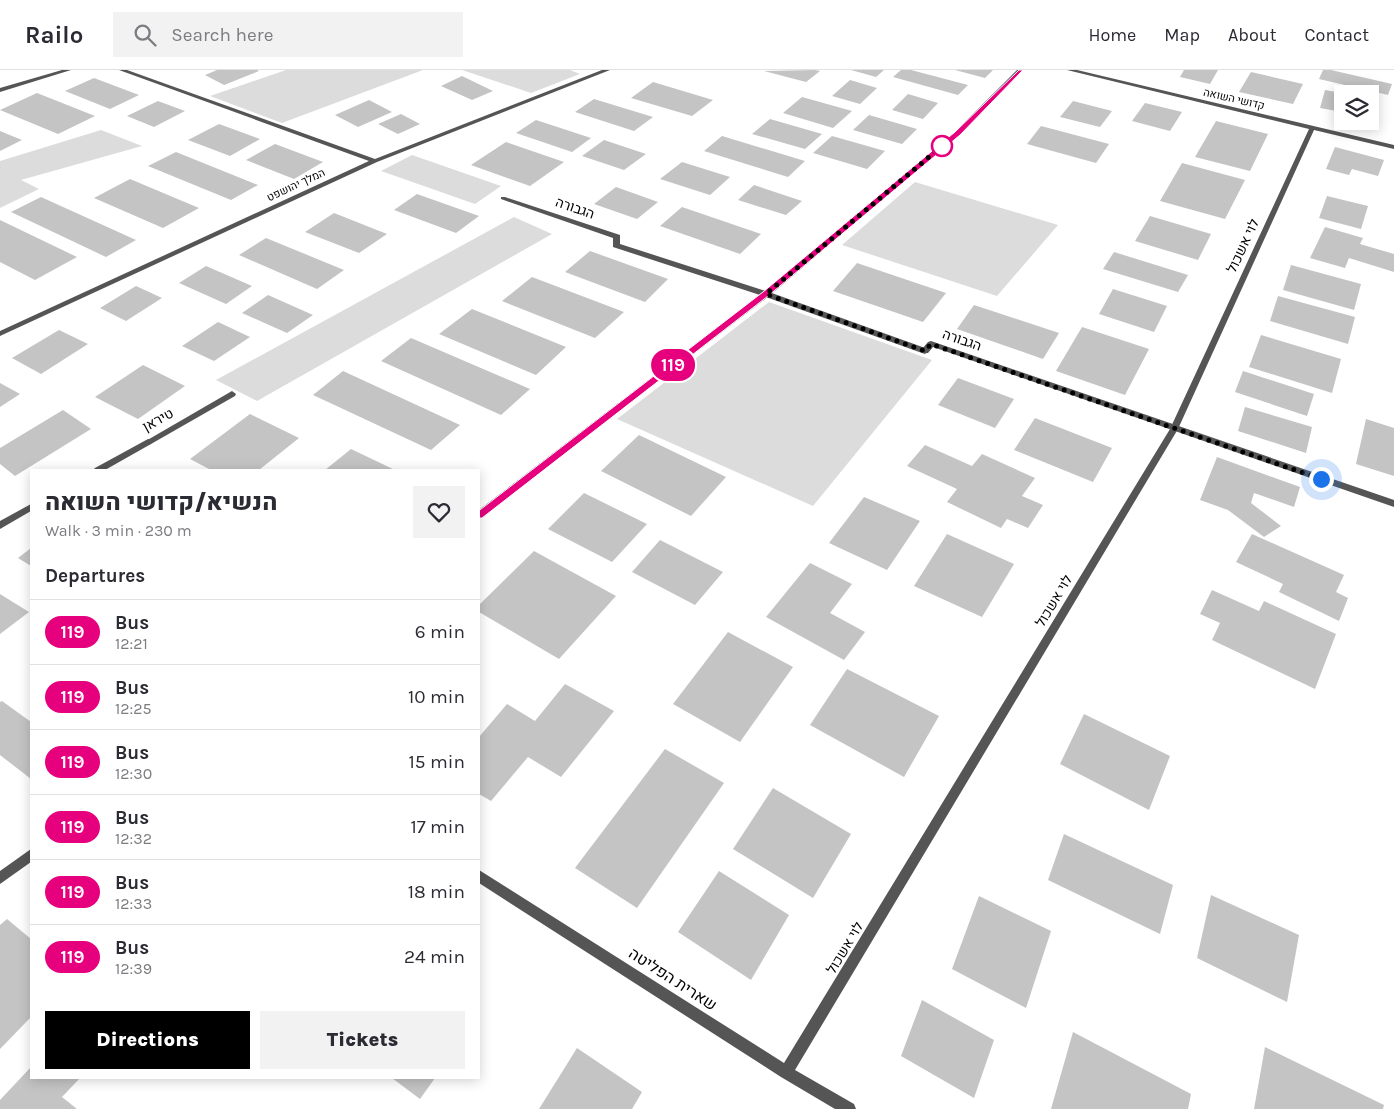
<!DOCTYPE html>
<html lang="en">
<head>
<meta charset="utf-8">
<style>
  :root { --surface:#fff; --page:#f2f2f3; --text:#2b2b33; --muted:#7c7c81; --line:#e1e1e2; --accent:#000 }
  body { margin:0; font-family:Karla,Heebo,sans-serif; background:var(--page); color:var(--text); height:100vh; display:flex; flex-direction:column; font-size:19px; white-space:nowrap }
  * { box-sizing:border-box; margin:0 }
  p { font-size:16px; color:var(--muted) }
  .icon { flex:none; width:28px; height:28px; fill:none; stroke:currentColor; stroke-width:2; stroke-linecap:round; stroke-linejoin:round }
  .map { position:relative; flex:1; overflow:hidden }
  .side { position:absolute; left:30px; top:399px; width:450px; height:610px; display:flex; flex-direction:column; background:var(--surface); border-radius:0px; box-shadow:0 2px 12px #0003 }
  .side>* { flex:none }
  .badge { padding:0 10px; border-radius:16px; font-size:18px; line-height:32px }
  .controls { position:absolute; left:1334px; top:15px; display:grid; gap:10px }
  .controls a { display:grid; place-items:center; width:45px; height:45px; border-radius:0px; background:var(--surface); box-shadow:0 2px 12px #0003; font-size:25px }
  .you { position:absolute; width:25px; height:25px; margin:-12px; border:4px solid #fff; border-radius:50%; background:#1a73e8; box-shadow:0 0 0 8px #1a73e833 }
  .map>.badge { position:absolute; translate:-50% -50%; box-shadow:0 0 0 2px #fff }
  h2 { padding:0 15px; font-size:19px; line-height:45px }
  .round { display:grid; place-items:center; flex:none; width:52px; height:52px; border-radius:0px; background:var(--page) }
  .summary { display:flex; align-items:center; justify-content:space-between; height:85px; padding:0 15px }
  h1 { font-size:24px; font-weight:800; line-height:38px }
  .primary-button { display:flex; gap:10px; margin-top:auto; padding:10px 15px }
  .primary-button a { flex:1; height:58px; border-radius:0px; background:var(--accent); color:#fff; font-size:20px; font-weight:800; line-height:58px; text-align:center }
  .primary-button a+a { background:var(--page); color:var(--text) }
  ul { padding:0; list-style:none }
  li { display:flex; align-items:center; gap:15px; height:65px; padding:0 15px; border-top:1px solid var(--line) }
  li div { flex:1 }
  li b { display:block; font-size:19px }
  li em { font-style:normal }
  li .badge { min-width:55px; font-weight:700; text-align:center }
  header { display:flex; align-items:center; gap:30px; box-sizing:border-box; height:70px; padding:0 25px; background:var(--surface); border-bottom:1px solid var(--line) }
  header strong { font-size:24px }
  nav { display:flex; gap:28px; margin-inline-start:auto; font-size:18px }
  .search { width:350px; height:45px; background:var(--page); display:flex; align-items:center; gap:12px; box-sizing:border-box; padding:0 18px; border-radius:0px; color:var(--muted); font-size:19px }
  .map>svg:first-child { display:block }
  .green { fill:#dcdcdc }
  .building { fill:#c4c4c4 }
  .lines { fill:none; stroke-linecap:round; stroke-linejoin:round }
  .service { fill:#555; fill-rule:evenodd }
  .minor { fill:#555; fill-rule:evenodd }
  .tertiary { fill:#555; fill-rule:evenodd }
  .line { fill:#e6007e; stroke:#fff }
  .walk { stroke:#000; stroke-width:5; stroke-dasharray:0 9 }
  .stop-dot { fill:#fff; stroke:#e6007e; stroke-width:2.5 }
  .labels { text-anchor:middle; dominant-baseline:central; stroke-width:4; stroke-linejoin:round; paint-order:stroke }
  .far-street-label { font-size:11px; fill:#000; stroke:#fff }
  .street-label { font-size:14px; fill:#000; stroke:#fff }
  .near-street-label { font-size:16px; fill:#000; stroke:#fff }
</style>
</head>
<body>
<header>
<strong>Railo</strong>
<div class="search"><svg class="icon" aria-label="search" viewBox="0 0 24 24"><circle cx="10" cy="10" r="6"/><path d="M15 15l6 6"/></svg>Search here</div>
<nav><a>Home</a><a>Map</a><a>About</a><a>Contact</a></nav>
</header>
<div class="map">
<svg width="1394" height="1039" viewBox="0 0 1394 1039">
  <rect width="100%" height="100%" fill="#fff"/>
  <g class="green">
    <path d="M286,0H423L282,53L210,26Z"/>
    <path d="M462,0H570L580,4L531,23Z"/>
    <path d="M101,60L142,76L21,110L39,119L0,138V91Z"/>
    <path d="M412,85L501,116L475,134L381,101Z"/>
    <path d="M915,112L1058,155L997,226L842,175Z"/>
    <path d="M514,147L552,164L257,331L216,310Z"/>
    <path d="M769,232L932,290L813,436L617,349Z"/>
  </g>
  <g class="building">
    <path d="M217,0H257L259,1L224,15L205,5Z"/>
    <path d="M815,0L820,1L806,12L764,1Z"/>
    <path d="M851,0H884L876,7Z"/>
    <path d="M901,0H911L968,15L958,25L893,7Z"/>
    <path d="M955,0H993L985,8Z"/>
    <path d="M1184,0H1218L1210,14L1180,7Z"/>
    <path d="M1323,0H1331L1392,14L1388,25L1319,9Z"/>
    <path d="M1251,2L1303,14L1293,34L1239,22Z"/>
    <path d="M462,6L493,21L472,30L441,16Z"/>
    <path d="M94,8L139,25L110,39L65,21Z"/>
    <path d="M850,10L877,18L860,34L832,26Z"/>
    <path d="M653,12L713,30L692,46L631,28Z"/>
    <path d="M1325,20L1342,23V42L1320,38Z"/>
    <path d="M37,23L95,46L58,64L0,40Z"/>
    <path d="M908,24L938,33L923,49L892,40Z"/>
    <path d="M802,27L852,41L833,58L783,43Z"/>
    <path d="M594,29L653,47L634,61L575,42Z"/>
    <path d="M369,30L392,42L358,57L335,45Z"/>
    <path d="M158,31L185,41L154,57L127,46Z"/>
    <path d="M1073,31L1112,41L1100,57L1060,47Z"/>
    <path d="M1145,33L1182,42L1170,61L1132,51Z"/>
    <path d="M401,44L420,54L398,64L378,54Z"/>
    <path d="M869,45L917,59L902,74L853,60Z"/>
    <path d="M770,49L822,64L805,79L752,64Z"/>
    <path d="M536,50L591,68L572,82L516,63Z"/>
    <path d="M1216,51L1268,64L1250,101L1195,87Z"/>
    <path d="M219,54L260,69L230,86L188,70Z"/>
    <path d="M1041,56L1109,74L1096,93L1027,74Z"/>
    <path d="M0,61L22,70L0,81Z"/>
    <path d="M722,66L805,91L788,107L704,81Z"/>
    <path d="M832,66L885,81L867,99L813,83Z"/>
    <path d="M604,70L646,84L624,100L582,86Z"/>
    <path d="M506,72L564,92L530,116L471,95Z"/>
    <path d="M275,74L323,92L294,109L246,90Z"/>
    <path d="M1335,77L1384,90L1378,106L1352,99L1349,105L1326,99Z"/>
    <path d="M176,82L258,115L231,130L148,96Z"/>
    <path d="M682,92L730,107L710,125L660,109Z"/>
    <path d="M1182,93L1245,110L1225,149L1160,131Z"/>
    <path d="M130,109L199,138L163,158L94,128Z"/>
    <path d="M754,115L802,131L786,145L738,130Z"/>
    <path d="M616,117L658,132L637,149L594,134Z"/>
    <path d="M417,124L479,146L456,163L394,140Z"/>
    <path d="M1327,126L1368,136L1361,159L1319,148Z"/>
    <path d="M41,127L136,170L106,187L11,142Z"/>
    <path d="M682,137L761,164L740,184L660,156Z"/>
    <path d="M334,143L387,164L359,183L305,162Z"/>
    <path d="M1150,146L1211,164L1198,190L1135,171Z"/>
    <path d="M0,150L77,187L35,210L0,192Z"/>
    <path d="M1325,157L1363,168L1360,174L1394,184V202L1349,188L1345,198L1310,188Z"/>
    <path d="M266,168L344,200L317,219L239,185Z"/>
    <path d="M590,181L668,209L645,232L565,202Z"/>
    <path d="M1114,182L1188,205L1178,222L1103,199Z"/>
    <path d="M857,193L946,223L923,252L833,221Z"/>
    <path d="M1291,195L1361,214L1354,240L1283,220Z"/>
    <path d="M206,196L252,216L226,234L179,213Z"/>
    <path d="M532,207L624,242L595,268L502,231Z"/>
    <path d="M136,216L162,228L126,251L100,238Z"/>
    <path d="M1113,219L1167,236L1154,262L1099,244Z"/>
    <path d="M268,225L313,245L287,263L242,243Z"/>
    <path d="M1278,226L1355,247L1348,274L1270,251Z"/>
    <path d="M974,235L1059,263L1043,289L957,259Z"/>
    <path d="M472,239L566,277L536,305L439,264Z"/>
    <path d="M218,252L250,267L214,291L182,276Z"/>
    <path d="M1082,257L1149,279L1125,325L1056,301Z"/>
    <path d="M59,260L88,274L41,304L12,288Z"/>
    <path d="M1261,265L1341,289L1332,323L1249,297Z"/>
    <path d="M411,268L530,319L501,345L381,291Z"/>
    <path d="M143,295L185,316L138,349L95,327Z"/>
    <path d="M343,301L460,355L431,380L313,325Z"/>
    <path d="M1243,301L1314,324L1307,346L1235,322Z"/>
    <path d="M958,308L1014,329L995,358L938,335Z"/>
    <path d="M0,313L20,324L0,337Z"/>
    <path d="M1245,337L1312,357L1306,383L1238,361Z"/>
    <path d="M63,340L91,359L15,406L0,394V378Z"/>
    <path d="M250,344L299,368L259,400H211L190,389Z"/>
    <path d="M1035,348L1112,378L1093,412L1014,380Z"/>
    <path d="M1366,349L1394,358V406L1356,394Z"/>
    <path d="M639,365L726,407L691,446L601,401Z"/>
    <path d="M925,375L972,396L982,384L1035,408L1022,426L1043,435L1028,458L1007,449L1001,458L947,432L957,419L907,396Z"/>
    <path d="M351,379L395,400H325Z"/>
    <path d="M1217,387L1300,417L1294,437L1254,423L1251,433L1281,456L1264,467L1228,440L1200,430Z"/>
    <path d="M584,423L647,454L612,492L548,459Z"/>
    <path d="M864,427L920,451L887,500L829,473Z"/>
    <path d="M947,464L1014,494L982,547L914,516Z"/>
    <path d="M1252,464L1344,505L1336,522L1348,528L1339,551L1279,522L1283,514L1236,492Z"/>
    <path d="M660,470L723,502L695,535L632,502Z"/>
    <path d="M31,478V496L18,488Z"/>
    <path d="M534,481L616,526L559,589L479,542V535Z"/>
    <path d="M810,493L852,514L830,543L865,562L844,590L766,547Z"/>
    <path d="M1212,520L1259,541L1264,531L1336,564L1315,619L1212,570L1220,553L1200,544Z"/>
    <path d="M0,524L29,542L0,564Z"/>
    <path d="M728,562L793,597L740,672L673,634Z"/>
    <path d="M847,599L939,646L904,707L810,655Z"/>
    <path d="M565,614L614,641L561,707L528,687L491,731L479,724V667L507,634L535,651Z"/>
    <path d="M2,631L31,652V709L0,685V632Z"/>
    <path d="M1084,644L1170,686L1149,740L1060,694Z"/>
    <path d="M665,679L724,713L637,838L575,798Z"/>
    <path d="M773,718L851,764L813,828L733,779Z"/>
    <path d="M1064,764L1173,815L1160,864L1048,810Z"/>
    <path d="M719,801L789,845L751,910L678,862Z"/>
    <path d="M1211,825L1299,865L1287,932L1197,888Z"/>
    <path d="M979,826L1051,861L1026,938L952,899Z"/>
    <path d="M7,849L31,869V947L0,979V855Z"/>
    <path d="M922,930L994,970L974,1028L901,986Z"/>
    <path d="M1073,962L1191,1024L1188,1039H1051Z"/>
    <path d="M1265,977L1384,1035L1383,1039H1254Z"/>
    <path d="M577,978L642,1022L632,1039H539Z"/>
    <path d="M31,997V1008H80L62,1027L77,1039H0V1030Z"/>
    <path d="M392,1008H435L420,1029Z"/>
  </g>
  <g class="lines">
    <g class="service">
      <path d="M931,271L1394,430V437L933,277L928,283H922V279L928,272Z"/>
      <path d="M232,321L236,324L235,326L151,374L148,375L144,372Z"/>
    </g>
    <g class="minor">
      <path d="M62,0H71L0,22V18Z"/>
      <path d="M119,0H127L375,89L602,0H610L377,92L0,266V261L369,91Z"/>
      <path d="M1067,0H1077L1394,75V79L1314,60L1178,359L795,1000L854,1034L856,1039H835L781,1007L479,813V800L784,993L1170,359L1309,59Z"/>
      <path d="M501,127H505L620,165V174L769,222L928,279L929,281L925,284L922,283L763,226L613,177V168L501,129Z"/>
      <path d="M148,369L151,370L152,372L151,374L105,400H93L95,398Z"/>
      <path d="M31,434V441L0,459V451Z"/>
    </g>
    <g class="tertiary">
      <path d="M1017,0H1023L959,64L769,226L482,447L479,448V440L763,222L955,62Z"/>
      <path d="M31,779V792L0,814V801Z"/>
    </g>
  </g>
  <path class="line" d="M1019,0H1023L960,65L768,226L482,448H476V443L763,222L955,62Z"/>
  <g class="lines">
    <path class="walk" d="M942,76L766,224L925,281L931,274L1321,409"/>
  </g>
  <circle class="stop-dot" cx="942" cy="76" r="10"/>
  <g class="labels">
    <g class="far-street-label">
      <text transform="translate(1234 29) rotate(13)">קדושי השואה</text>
      <text transform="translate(296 115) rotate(-25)">המלך יהושפט</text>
    </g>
    <g class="street-label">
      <text transform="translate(575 138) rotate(19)">הגבורה</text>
      <text transform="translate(1243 176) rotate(-65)">לוי אשכול</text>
      <text transform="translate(962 270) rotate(19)">הגבורה</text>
      <text transform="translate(158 350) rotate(-29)">טיראן</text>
      <text transform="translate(1054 531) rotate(-59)">לוי אשכול</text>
      <text transform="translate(845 878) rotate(-59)">לוי אשכול</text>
    </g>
    <g class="near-street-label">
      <text transform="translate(673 909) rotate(33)">שארית הפליטה</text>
    </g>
  </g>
</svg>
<div class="controls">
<a><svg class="icon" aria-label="layers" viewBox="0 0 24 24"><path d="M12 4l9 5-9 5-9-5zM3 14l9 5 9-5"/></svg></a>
</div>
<div class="you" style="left:1321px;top:409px"></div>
<b class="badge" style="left:673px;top:295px;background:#e6007e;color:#fff">119</b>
<section class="side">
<div class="summary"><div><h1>הנשיא/קדושי השואה</h1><p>Walk · 3 min · 230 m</p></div><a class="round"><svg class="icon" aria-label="heart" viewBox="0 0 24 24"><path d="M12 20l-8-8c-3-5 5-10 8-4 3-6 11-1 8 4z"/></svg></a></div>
<h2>Departures</h2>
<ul>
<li><span class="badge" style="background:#e6007e;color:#fff">119</span><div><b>Bus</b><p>12:21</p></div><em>6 min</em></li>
<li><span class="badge" style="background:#e6007e;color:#fff">119</span><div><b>Bus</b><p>12:25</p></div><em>10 min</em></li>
<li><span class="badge" style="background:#e6007e;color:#fff">119</span><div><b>Bus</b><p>12:30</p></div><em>15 min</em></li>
<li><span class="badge" style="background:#e6007e;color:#fff">119</span><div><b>Bus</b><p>12:32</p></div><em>17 min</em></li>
<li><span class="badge" style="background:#e6007e;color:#fff">119</span><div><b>Bus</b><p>12:33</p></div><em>18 min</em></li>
<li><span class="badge" style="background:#e6007e;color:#fff">119</span><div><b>Bus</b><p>12:39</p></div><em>24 min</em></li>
</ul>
<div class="primary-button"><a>Directions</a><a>Tickets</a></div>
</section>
</div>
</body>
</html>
